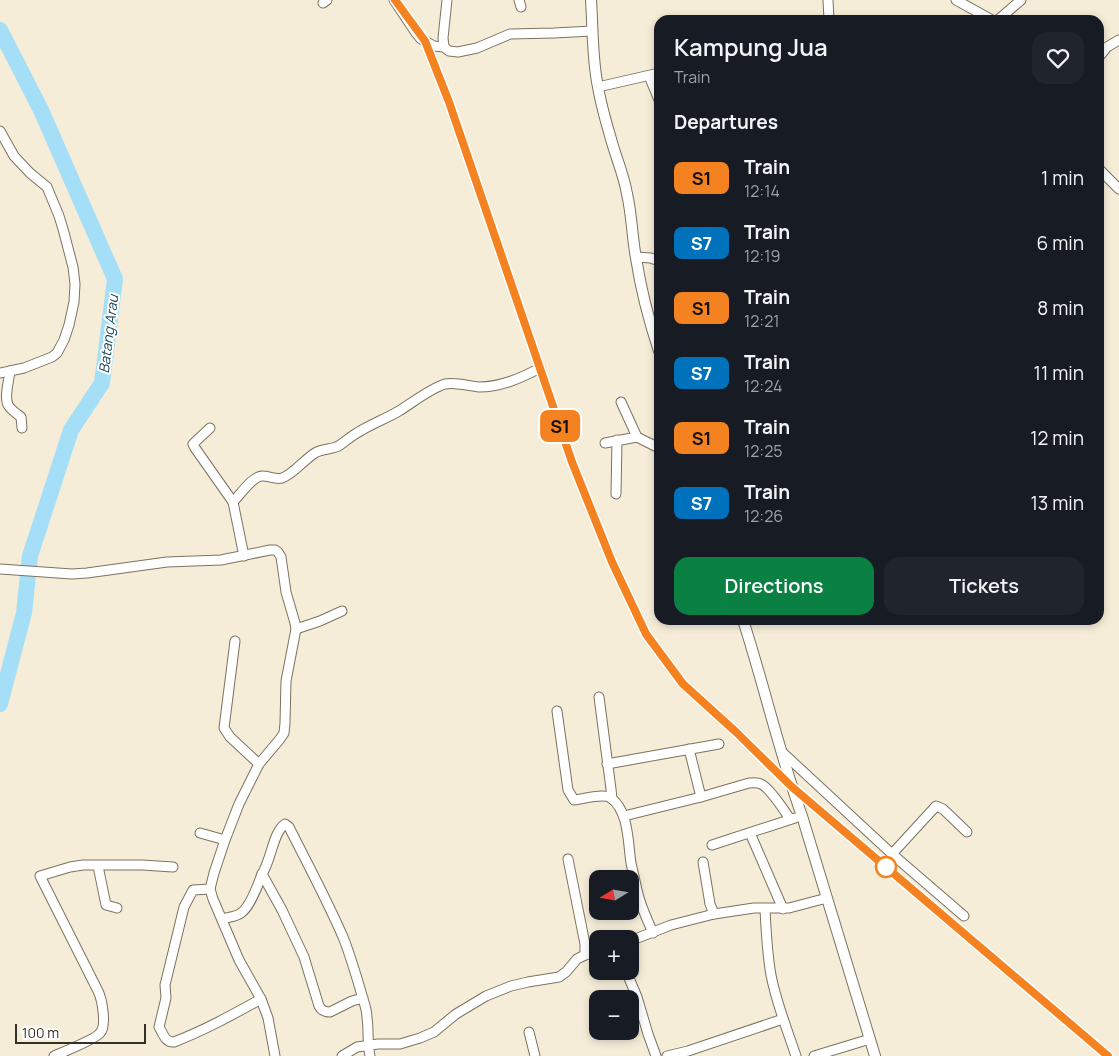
<!DOCTYPE html>
<html lang="en">
<head>
<meta charset="utf-8">
<style>
  :root { --surface:#171b24; --page:#20242c; --text:#f1f3f6; --muted:#9ea1a6; --accent:#0b8043 }
  body { margin:0; font-family:Manrope,sans-serif; background:var(--page); color:var(--text); height:100vh; display:flex; flex-direction:column; font-size:19px; white-space:nowrap }
  * { box-sizing:border-box; margin:0 }
  p { font-size:16px; color:var(--muted) }
  .icon { flex:none; width:28px; height:28px; fill:none; stroke:currentColor; stroke-width:2; stroke-linecap:round; stroke-linejoin:round }
  .map { position:relative; flex:1; overflow:hidden }
  .panel { position:absolute; left:654px; top:15px; width:450px; height:610px; display:flex; flex-direction:column; background:var(--surface); border-radius:15px; box-shadow:0 2px 8px #0003 }
  .panel>* { flex:none }
  .badge { padding:0 10px; border-radius:8px; font-size:18px; line-height:32px }
  .needle { width:32px; rotate:259deg }
  .tools { position:absolute; left:589px; top:870px; display:grid; gap:10px }
  .tools a { display:grid; place-items:center; width:50px; height:50px; border-radius:10px; background:var(--surface); box-shadow:0 2px 8px #0003; font-size:25px }
  .scale { position:absolute; left:15px; bottom:12px; width:131px; box-sizing:border-box; padding-left:5px; border:2px solid #333028; border-top:0; font-size:14px; line-height:18px; white-space:nowrap; color:#333028; -webkit-text-stroke:4px #fff; paint-order:stroke }
  .map>.badge { position:absolute; translate:-50% -50%; box-shadow:0 0 0 2px #fff }
  h2 { padding:0 20px; font-size:19px; line-height:45px }
  .round { display:grid; place-items:center; flex:none; width:52px; height:52px; border-radius:15px; background:var(--page) }
  .headline { display:flex; align-items:center; justify-content:space-between; height:85px; padding:0 20px }
  h1 { font-size:24px; font-weight:600; line-height:38px }
  .cta { display:flex; gap:10px; margin-top:auto; padding:10px 20px }
  .cta a { flex:1; height:58px; border-radius:15px; background:var(--accent); color:#fff; font-size:20px; font-weight:600; line-height:58px; text-align:center }
  .cta a+a { background:var(--page); color:var(--text) }
  ul { padding:0; list-style:none }
  li { display:flex; align-items:center; gap:15px; height:65px; padding:0 20px }
  li div { flex:1 }
  li b { display:block; font-size:19px }
  li em { font-style:normal }
  li .badge { min-width:55px; font-weight:700; text-align:center }
  .map>svg:first-child { display:block }
  .lines { fill:none; stroke-linecap:round; stroke-linejoin:round }
  .river { stroke:#a5def7; stroke-width:16 }
  .minor-casing { stroke:#7b7361; stroke-width:11 }
  .tertiary-casing { stroke:#7b7361; stroke-width:12 }
  .minor { stroke:#fff; stroke-width:9 }
  .tertiary { stroke:#fff; stroke-width:10 }
  .rail { stroke:#49453c; stroke-width:2.5; stroke-dasharray:10 5; stroke-linecap:butt }
  .line-casing { stroke:#fff; stroke-width:11 }
  .line { stroke:#f58220; stroke-width:8 }
  .stop-dot { fill:#fff; stroke:#f58220; stroke-width:2.5 }
  .labels { text-anchor:middle; dominant-baseline:central; stroke-width:4; stroke-linejoin:round; paint-order:stroke }
  .water-label { font-size:14px; font-style:italic; fill:#0e3e50; stroke:#fff }
</style>
</head>
<body>
<div class="map">
<svg width="1119" height="1056" viewBox="0 0 1119 1056">
  <rect width="100%" height="100%" fill="#f6edd9"/>
  <g class="lines">
    <path class="river" d="M0,30L41,110L115,279L102,383L71,430L30,556L24,613L0,704"/>
    <defs>
      <g id="minor">
        <path d="M394,0L416,33L421,39L434,46L444,47L449,51L458,52L477,48L510,34L554,33L592,31"/>
        <path d="M519,0L521,7"/>
        <path d="M828,0L829,20"/>
        <path d="M956,0L992,20"/>
        <path d="M323,3L327,0"/>
        <path d="M998,20L1021,0"/>
        <path d="M444,47L443,38L447,0"/>
        <path d="M1099,57L1107,47L1119,40"/>
        <path d="M649,76L659,100"/>
        <path d="M598,87L659,73"/>
        <path d="M0,131L14,156L30,173L47,187L59,216L63,229L73,267L75,284L74,302L69,325L64,340L57,353L52,357L24,368L0,373"/>
        <path d="M1099,169L1119,189"/>
        <path d="M636,257L651,258L659,261"/>
        <path d="M10,371C9,381 4,396 8,405C11,410 17,414 21,417L22,428"/>
        <path d="M621,402L637,437"/>
        <path d="M210,428L193,444L195,448L233,502"/>
        <path d="M605,443L637,437L659,448"/>
        <path d="M616,494L617,440"/>
        <path d="M244,556L233,502C240,495 253,475 263,476C269,476 276,480 282,478C292,475 305,459 315,453C323,448 333,450 340,445C347,440 354,434 362,430C374,423 387,418 399,411C412,403 431,388 445,384C456,382 468,386 479,387C501,387 521,378 540,368"/>
        <path d="M0,569L72,574L87,573L167,562L221,560L270,550H275L278,552L281,557L286,592L295,623L296,629L286,681L285,723L284,733L280,739L259,764L239,804L225,840L214,873L210,889L213,899L239,960L261,999L268,1018L275,1056"/>
        <path d="M296,629L320,621L342,611"/>
        <path d="M235,641L224,728L230,737L259,764"/>
        <path d="M599,697L611,789L612,799"/>
        <path d="M557,711L568,790L574,800C583,799 604,793 611,798C629,811 628,844 631,863C633,872 635,881 637,890C640,905 647,919 653,933"/>
        <path d="M689,749L701,797"/>
        <path d="M782,752L892,854L936,806L943,809L967,832"/>
        <path d="M607,764L719,744"/>
        <path d="M624,816L701,797L749,783C753,783 757,782 761,784C770,788 784,810 790,819"/>
        <path d="M200,833L225,840"/>
        <path d="M750,833L783,909"/>
        <path d="M712,845L795,818"/>
        <path d="M892,854L964,916"/>
        <path d="M568,859L585,944V955"/>
        <path d="M703,862L710,904L714,914"/>
        <path d="M98,866L106,905L117,908"/>
        <path d="M210,889L193,890L184,907L165,985L166,998L159,1027C163,1033 165,1043 174,1042C205,1030 232,1015 261,999"/>
        <path d="M765,909C766,931 767,953 771,975C776,1002 787,1029 796,1056"/>
        <path d="M222,919C228,917 236,917 241,913C250,907 258,885 262,874"/>
        <path d="M630,941L671,925L714,914L754,908H789L827,898"/>
        <path d="M626,971L637,997L648,1034L656,1056"/>
        <path d="M363,998L352,1001L330,1012C324,1012 321,1010 319,1006L304,957L282,910L262,874C271,861 273,832 285,824L289,827C307,863 327,900 343,937C351,957 357,978 363,999C365,1005 367,1012 367,1018C369,1031 367,1043 370,1056"/>
        <path d="M529,1032L535,1056"/>
        <path d="M54,1056C63,1052 96,1039 100,1033C107,1026 102,999 98,991L40,876L70,867L83,865H142L173,867"/>
        <path d="M342,1056L357,1047L378,1044H400L420,1038L434,1032L456,1014L486,996L511,986L528,982L559,977L566,972L577,959L585,955L598,952"/>
        <path d="M667,1056L688,1051L783,1019"/>
        <path d="M814,1056L870,1039"/>
      </g>
      <g id="tertiary">
        <path d="M591,0C593,29 592,59 598,87C601,105 606,122 611,139C616,158 624,175 627,194C632,215 632,237 636,258C641,290 649,321 659,351"/>
        <path d="M743,620C764,685 779,752 802,816L875,1056"/>
      </g>
    </defs>
    <use href="#minor" class="minor-casing"/>
    <use href="#tertiary" class="tertiary-casing"/>
    <use href="#minor" class="minor"/>
    <use href="#tertiary" class="tertiary"/>
    <path class="rail" d="M395,0L425,41L449,102L572,462L612,562L646,634L683,684L735,732L792,787L1108,1056"/>
  </g>
  <g class="lines">
    <defs>
      <path id="line" d="M395,0L425,41L449,102L572,462L612,562L646,634L683,684L736,732L792,787L1108,1056"/>
    </defs>
    <use href="#line" class="line-casing"/>
    <use href="#line" class="line"/>
  </g>
  <circle class="stop-dot" cx="886" cy="867" r="10"/>
  <g class="labels">
    <g class="water-label">
      <text transform="translate(108 334) rotate(-83)">Batang Arau</text>
    </g>
  </g>
</svg>
<div class="tools">
<a><svg class="needle" viewBox="-14 -14 28 28"><path d="M0-13l5 13h-10z" fill="#e53935"/><path d="M0 13l5-13h-10z" fill="#9ea1a6"/></svg></a>
<a>+</a>
<a>−</a>
</div>
<div class="scale">100 m</div>
<b class="badge" style="left:560px;top:426px;background:#f58220;color:#111">S1</b>
<section class="panel">
<div class="headline"><div><h1>Kampung Jua</h1><p>Train</p></div><a class="round"><svg class="icon" aria-label="heart" viewBox="0 0 24 24"><path d="M12 20l-8-8c-3-5 5-10 8-4 3-6 11-1 8 4z"/></svg></a></div>
<h2>Departures</h2>
<ul>
<li><span class="badge" style="background:#f58220;color:#111">S1</span><div><b>Train</b><p>12:14</p></div><em>1 min</em></li>
<li><span class="badge" style="background:#0072bc;color:#fff">S7</span><div><b>Train</b><p>12:19</p></div><em>6 min</em></li>
<li><span class="badge" style="background:#f58220;color:#111">S1</span><div><b>Train</b><p>12:21</p></div><em>8 min</em></li>
<li><span class="badge" style="background:#0072bc;color:#fff">S7</span><div><b>Train</b><p>12:24</p></div><em>11 min</em></li>
<li><span class="badge" style="background:#f58220;color:#111">S1</span><div><b>Train</b><p>12:25</p></div><em>12 min</em></li>
<li><span class="badge" style="background:#0072bc;color:#fff">S7</span><div><b>Train</b><p>12:26</p></div><em>13 min</em></li>
</ul>
<div class="cta"><a>Directions</a><a>Tickets</a></div>
</section>
</div>
</body>
</html>
